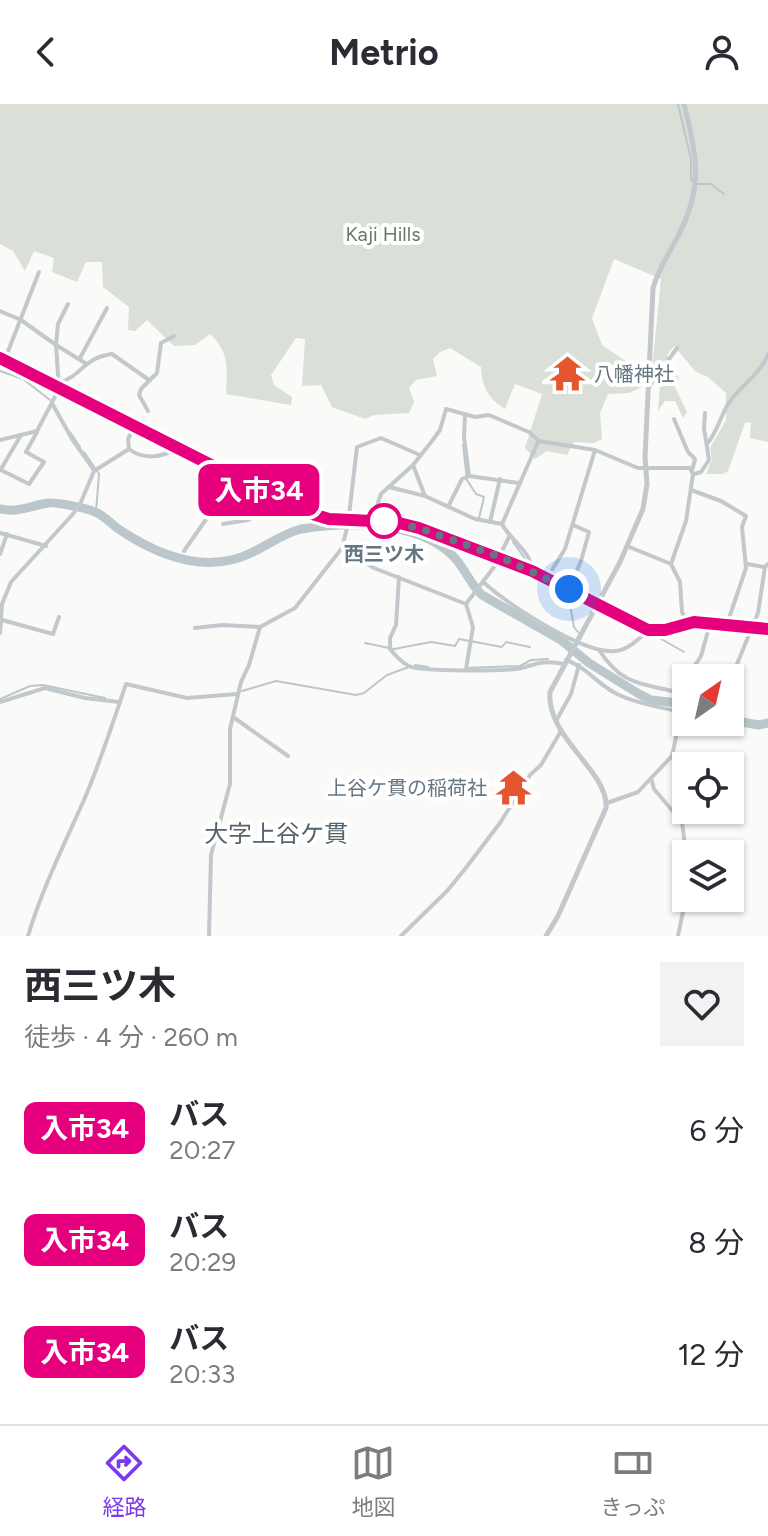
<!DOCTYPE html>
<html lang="ja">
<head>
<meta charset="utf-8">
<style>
  :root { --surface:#fff; --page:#f2f2f3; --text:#2b2b33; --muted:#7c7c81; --line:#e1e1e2; --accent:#7c3aed }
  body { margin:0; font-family:Figtree,"Noto Sans JP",sans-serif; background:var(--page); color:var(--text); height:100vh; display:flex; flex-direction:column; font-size:30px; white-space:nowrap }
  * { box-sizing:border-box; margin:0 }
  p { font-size:26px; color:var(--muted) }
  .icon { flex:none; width:44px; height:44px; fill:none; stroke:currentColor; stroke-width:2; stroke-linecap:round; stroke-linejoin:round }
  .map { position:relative; height:832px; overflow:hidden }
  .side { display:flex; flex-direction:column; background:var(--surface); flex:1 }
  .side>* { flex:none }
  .badge { padding:0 16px; border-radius:12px; font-size:28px; line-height:52px }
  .needle { width:52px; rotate:34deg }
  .buttons { position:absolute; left:672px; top:560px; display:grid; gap:16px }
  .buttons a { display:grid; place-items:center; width:72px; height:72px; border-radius:0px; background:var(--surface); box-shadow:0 2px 6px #0004; font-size:40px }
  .you { position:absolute; width:40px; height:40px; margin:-20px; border:6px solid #fff; border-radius:50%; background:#1a73e8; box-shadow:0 0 0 12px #1a73e833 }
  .map>.badge { position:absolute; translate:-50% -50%; box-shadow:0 0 0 4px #fff }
  .round { display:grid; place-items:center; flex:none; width:84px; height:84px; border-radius:0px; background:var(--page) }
  .overview { display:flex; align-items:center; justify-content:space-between; height:136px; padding:0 24px }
  h1 { font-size:38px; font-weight:700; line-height:60px }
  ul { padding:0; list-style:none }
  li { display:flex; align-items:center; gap:24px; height:112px; padding:0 24px }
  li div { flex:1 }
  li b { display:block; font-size:30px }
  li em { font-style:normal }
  li .badge { min-width:88px; font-weight:700; text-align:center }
  header { display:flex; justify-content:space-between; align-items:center; height:104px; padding:0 24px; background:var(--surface); font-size:36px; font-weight:700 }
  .tabs { display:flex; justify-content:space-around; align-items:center; height:112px; border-top:2px solid var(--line); background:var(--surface); font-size:22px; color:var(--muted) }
  .tabs a { display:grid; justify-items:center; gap:4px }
  .tabs .current { color:var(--accent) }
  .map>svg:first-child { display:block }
  .green { fill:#dadfd7 }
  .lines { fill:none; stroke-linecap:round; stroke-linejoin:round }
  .stream { stroke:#bbc7cb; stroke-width:2 }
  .river { stroke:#bbc7cb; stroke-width:9 }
  .primary-casing { stroke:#b5babe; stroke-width:11 }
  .minor { stroke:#c3c8cc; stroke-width:4 }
  .tertiary { stroke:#c3c8cc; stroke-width:5 }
  .primary { stroke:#fff; stroke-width:7 }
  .line-casing { stroke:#fff; stroke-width:18 }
  .line { stroke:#e6007e; stroke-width:12 }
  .walk { stroke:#657683; stroke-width:8; stroke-dasharray:0 14.4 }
  .stop-dot { fill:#fff; stroke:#e6007e; stroke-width:4 }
  .labels { text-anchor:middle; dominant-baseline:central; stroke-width:8; stroke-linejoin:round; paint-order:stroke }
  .park-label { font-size:20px; fill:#687a64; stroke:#fff }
  .poi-label { font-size:20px; fill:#657683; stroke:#fff; text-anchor:start }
  .stop-label { font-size:20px; font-weight:bold; fill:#657683; stroke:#fff }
  .quarter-label { font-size:24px; fill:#57646e; stroke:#fff }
</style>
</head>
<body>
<header><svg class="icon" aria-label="back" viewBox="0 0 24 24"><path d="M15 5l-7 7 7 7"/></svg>Metrio<svg class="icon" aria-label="person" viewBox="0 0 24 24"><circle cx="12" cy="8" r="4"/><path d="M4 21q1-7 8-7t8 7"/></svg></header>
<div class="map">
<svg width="768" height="832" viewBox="0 0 768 832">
  <rect width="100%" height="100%" fill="#fafaf8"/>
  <path class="green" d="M0,0H768V338L750,334L751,318L745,319L728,367L723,370H706L712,356L710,344L726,316V289L708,273L696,268L674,242L667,251L679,275L674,281L687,308L683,314L675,297H665L658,307L660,279L652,265L661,175L614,155L592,214L602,241L630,260L642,283L629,289L608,290L600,309L602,335L594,339L574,338L567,351L547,347L535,355L525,344L542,290L515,280L505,305C488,295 481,281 481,263L450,244L440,248L433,255L437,272L416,276L409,284L414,298L409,309L374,311L365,315L332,303L321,281L302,282L305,235L296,234L271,271L274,281L292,293L291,301L226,290C227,264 230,249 210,230L195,241L174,242L147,216L135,227L128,226L129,203L103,183L102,158H86L77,178L52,168L54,154L34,147L25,167L13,147L0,140Z"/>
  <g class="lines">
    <g class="stream">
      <path d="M678,0L691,55V76L698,80H711L724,90"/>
      <path d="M0,267L23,275L50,296"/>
      <path d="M70,328L80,343"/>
      <path d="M463,341L467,376L476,390L484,393L479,414"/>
      <path d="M84,348L99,370L96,408"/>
      <path d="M513,438L528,459"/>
      <path d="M568,489L574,523L578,528"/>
      <path d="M656,532L684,548"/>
      <path d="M365,539L394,545L431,538L455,542L459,535L502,543L506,538L530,543"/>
      <path d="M415,561L428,563"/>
      <path d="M466,564L520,562L531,556L548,555"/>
      <path d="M242,587L276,577L356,591L364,589L387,571L409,563"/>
      <path d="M0,595L30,582L43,581L105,594"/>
    </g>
    <g class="river">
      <path d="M0,405C18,409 30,402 48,399C57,398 86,404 95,408C104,411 112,421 120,426C153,448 195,466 235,455C259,449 277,431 301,425C347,418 416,416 452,451C464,462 469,479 482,491L561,536L589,559L639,590L651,596L686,600"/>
      <path d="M730,616L759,621L768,619"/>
    </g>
    <defs>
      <path id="primary" d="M0,254L302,407L329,415L395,418L419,424L532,467L648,526H665L694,518L768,525"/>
    </defs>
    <use href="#primary" class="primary-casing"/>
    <g class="minor">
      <path d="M0,207L21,216L56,241L85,259"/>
      <path d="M80,254L107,204"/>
      <path d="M5,255L39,168"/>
      <path d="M58,279C83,272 82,254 112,250L149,276"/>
      <path d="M648,284L677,244"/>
      <path d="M53,301L72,335L94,366"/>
      <path d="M148,307L139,291L141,285L157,269L161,239L174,232"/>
      <path d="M465,310L464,333L469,372"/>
      <path d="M674,315L688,348L695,355L692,367"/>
      <path d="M134,323L128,335L129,345C143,356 162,354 177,344"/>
      <path d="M0,336L37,327L59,285L56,241L58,220L68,200"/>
      <path d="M707,340C717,328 720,314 728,300C740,282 760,271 768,250"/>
      <path d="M413,361L425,392L475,415L502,420"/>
      <path d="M1,365L21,331"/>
      <path d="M1,366L29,380L44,358L26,348L37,328"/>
      <path d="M694,370L701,368L709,356L704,324L705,309"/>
      <path d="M389,383L425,392"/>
      <path d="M691,386L721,397L746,412L742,423L746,464L727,520"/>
      <path d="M448,403L462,375L469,372L519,379"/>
      <path d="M372,416L381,390L413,361L432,337L440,326L446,305L475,313L489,311L529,328L539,337L595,346L638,364H690L693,370L686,417L671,460L680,478L682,508L687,519"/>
      <path d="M490,418L500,375"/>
      <path d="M223,420L248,416L283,397"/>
      <path d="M502,420L538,338"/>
      <path d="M502,420C510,436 531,447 532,466"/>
      <path d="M0,429L46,442"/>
      <path d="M627,442L671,460"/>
      <path d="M342,444L374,464L466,500"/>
      <path d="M184,447L207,414L224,368"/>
      <path d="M0,450L7,430"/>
      <path d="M747,460L764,463"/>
      <path d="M399,473L396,521L390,534V545C395,551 402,559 409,562C421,568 507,567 522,564C538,559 547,556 564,560"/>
      <path d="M547,474L565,445L595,346"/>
      <path d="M483,478C508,500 583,551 616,547C627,546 639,535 647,528"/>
      <path d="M569,485L581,457L589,428L573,421"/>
      <path d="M466,500L494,463L509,433"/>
      <path d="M2,516L53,530L59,513"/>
      <path d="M195,524L222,521L260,523"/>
      <path d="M0,529L2,500L11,478L73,410L81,398L94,367L129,345"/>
      <path d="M599,546C625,586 646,578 686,591"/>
      <path d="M566,556C587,563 599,582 619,591C640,601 664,603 686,610"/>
      <path d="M695,561L730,574"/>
      <path d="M466,565L473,523L466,500"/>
      <path d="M730,577L758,509L765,463L768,460"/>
      <path d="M0,598L45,584L85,594L119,598"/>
      <path d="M233,613L288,652"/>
      <path d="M556,617L571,590L579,561"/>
      <path d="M711,618L728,624"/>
      <path d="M651,674L654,685L682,718L686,750"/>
      <path d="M607,699L638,688L672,652L679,619L676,605L677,589L701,552L710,520"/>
      <path d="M28,832C42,785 64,741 84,696C100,659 113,618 126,580L187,594L237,590"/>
      <path d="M209,832L211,751L230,680V625L241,578L249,561L260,523L295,504L342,444L348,420L357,343L381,334L420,351"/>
      <path d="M401,832L447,787L465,765L500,719L530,671L541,661L561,627"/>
      <path d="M678,832L686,793"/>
    </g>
    <path class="tertiary" d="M546,832L558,812L606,704C609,667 546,634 550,588L620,458L643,405L647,380L645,353L653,184C659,163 671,147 680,128C704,81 696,49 684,0"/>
    <use href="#primary" class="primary"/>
  </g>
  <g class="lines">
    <defs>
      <path id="line" d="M0,254L302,407L329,415L395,418L419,424L532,467L648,526H665L694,518L768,525"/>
    </defs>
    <use href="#line" class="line-casing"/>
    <use href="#line" class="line"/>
    <path class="walk" d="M384,417L419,424L500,453L569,485"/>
  </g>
  <defs>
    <symbol id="temple-bare" viewBox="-9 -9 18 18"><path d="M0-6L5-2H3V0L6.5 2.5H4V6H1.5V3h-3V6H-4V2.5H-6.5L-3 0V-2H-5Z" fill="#e4572e" stroke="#fff" stroke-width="2.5" paint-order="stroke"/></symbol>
  </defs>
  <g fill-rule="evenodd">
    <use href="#temple-bare" x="542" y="244" width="51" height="51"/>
    <use href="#temple-bare" x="488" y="658" width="51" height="51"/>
  </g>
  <circle class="stop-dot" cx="384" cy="417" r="16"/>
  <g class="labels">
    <g class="park-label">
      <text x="383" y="130">Kaji Hills</text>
    </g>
    <g class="poi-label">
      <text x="594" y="270">八幡神社</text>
      <text x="487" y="684" text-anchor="end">上谷ケ貫の稲荷社</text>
    </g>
    <g class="stop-label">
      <text x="384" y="450">西三ツ木</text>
    </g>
    <g class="quarter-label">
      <text x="276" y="729">大字上谷ケ貫</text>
    </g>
  </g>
</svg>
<div class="buttons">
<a><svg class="needle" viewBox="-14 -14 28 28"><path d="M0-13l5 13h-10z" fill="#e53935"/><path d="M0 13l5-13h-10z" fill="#7c7c81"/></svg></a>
<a><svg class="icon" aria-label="locate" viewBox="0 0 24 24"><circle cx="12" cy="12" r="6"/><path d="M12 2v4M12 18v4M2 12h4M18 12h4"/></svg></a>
<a><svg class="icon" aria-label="layers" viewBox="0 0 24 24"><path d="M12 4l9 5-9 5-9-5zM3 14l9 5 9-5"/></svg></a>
</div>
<div class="you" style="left:569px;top:485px"></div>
<b class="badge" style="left:259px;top:386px;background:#e6007e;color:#fff">入市34</b>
</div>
<section class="side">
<div class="overview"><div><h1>西三ツ木</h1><p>徒歩 · 4 分 · 260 m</p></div><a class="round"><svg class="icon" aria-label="heart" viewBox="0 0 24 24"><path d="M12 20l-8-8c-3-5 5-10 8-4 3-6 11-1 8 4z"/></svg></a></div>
<ul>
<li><span class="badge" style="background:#e6007e;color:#fff">入市34</span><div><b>バス</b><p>20:27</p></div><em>6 分</em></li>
<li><span class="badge" style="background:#e6007e;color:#fff">入市34</span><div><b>バス</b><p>20:29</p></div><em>8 分</em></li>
<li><span class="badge" style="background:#e6007e;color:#fff">入市34</span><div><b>バス</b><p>20:33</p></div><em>12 分</em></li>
</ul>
</section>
<nav class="tabs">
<a class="current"><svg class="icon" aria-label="directions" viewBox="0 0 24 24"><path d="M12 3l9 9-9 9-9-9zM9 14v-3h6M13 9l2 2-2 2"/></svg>経路</a>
<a><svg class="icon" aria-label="map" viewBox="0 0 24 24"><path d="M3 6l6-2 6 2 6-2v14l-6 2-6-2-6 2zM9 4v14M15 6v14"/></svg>地図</a>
<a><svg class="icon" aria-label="tickets" viewBox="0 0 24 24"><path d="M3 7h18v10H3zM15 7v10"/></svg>きっぷ</a>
</nav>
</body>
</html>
